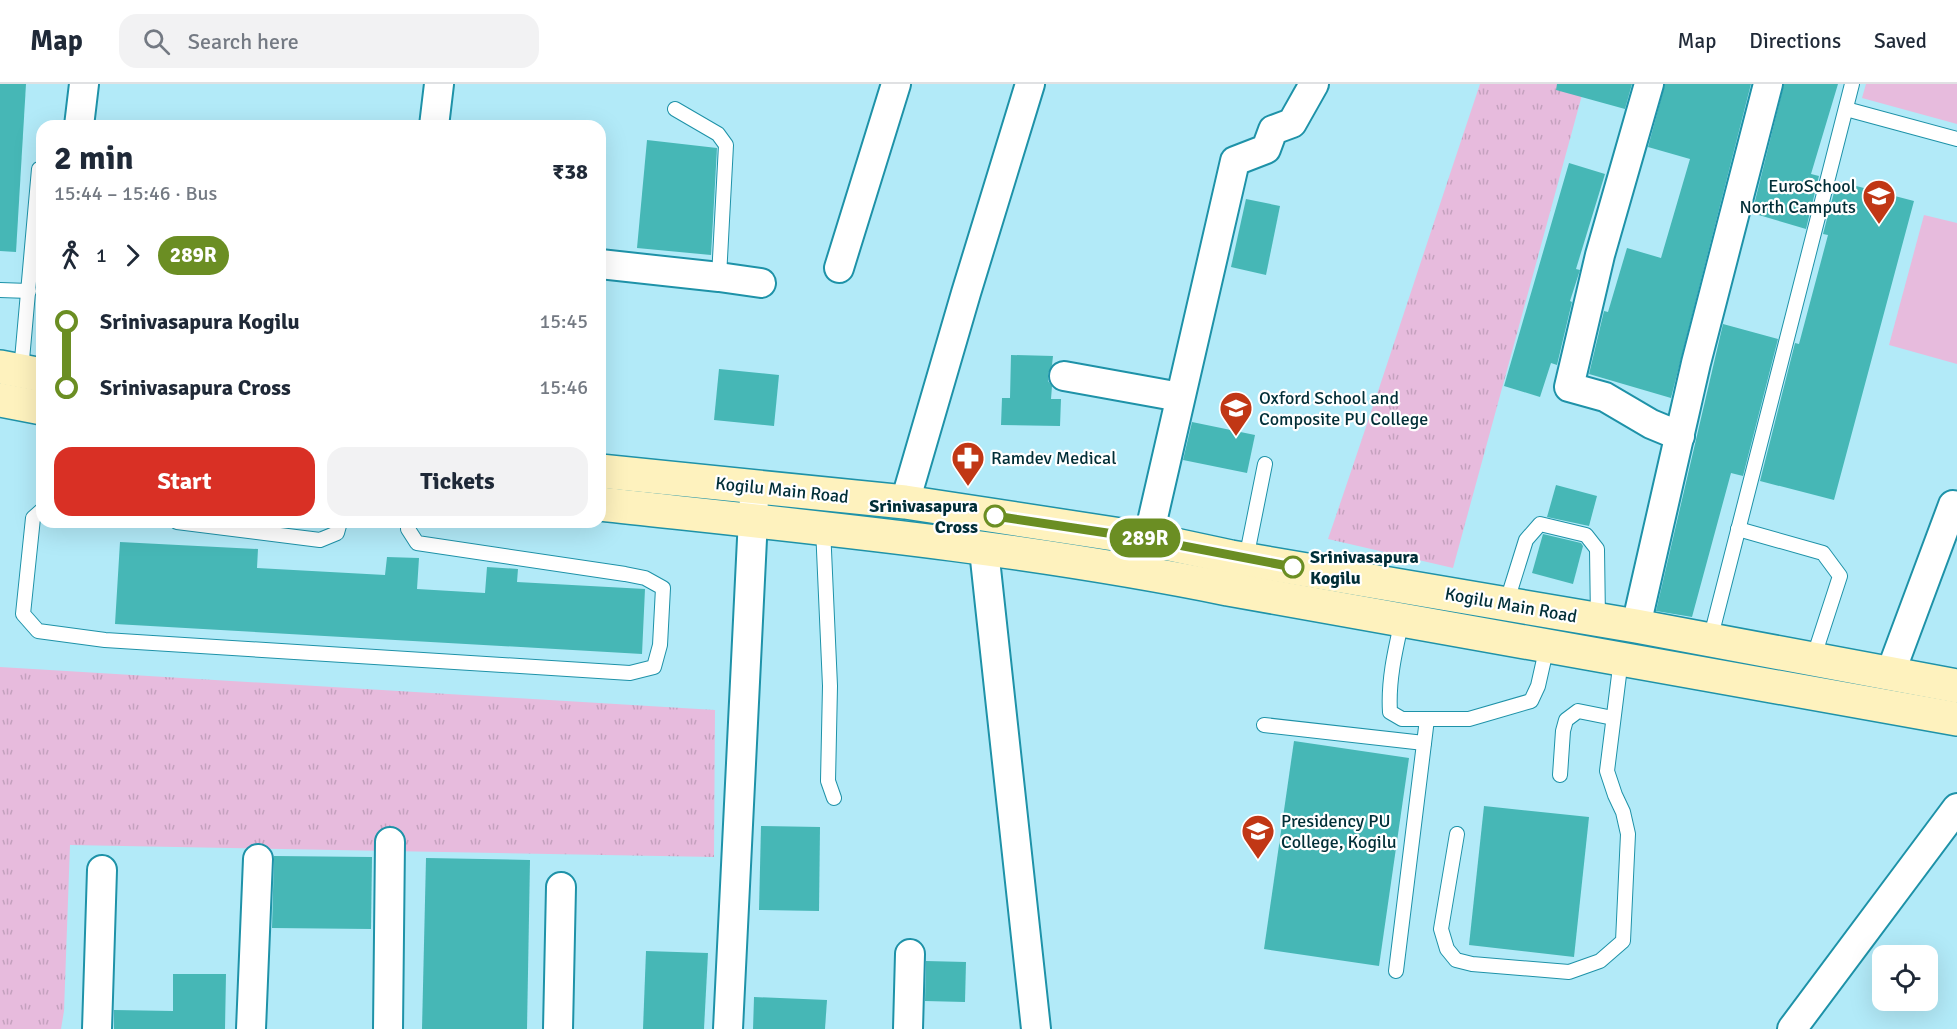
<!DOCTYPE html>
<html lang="en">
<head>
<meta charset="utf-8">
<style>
  :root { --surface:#fff; --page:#f2f2f3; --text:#1f2937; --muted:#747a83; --line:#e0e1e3; --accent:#d93025 }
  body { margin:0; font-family:Signika,sans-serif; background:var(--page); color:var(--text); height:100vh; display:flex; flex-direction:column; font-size:22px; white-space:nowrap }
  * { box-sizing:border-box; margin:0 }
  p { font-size:20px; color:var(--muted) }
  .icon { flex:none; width:33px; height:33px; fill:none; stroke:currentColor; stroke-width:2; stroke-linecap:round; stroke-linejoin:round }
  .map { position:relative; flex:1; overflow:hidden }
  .drawer { position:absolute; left:36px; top:36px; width:570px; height:408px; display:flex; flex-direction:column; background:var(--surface); border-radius:18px; box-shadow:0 6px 24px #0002 }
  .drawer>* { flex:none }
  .badge { padding:0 12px; border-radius:20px; font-size:21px; line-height:39px }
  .fabs { position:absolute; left:1872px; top:861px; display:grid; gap:12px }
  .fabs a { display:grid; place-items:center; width:66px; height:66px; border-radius:12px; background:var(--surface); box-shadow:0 6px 24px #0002; font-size:30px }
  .map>.badge { position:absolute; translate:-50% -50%; box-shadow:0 0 0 3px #fff }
  .legs { display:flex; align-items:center; gap:9px; height:66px; padding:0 18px; font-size:20px }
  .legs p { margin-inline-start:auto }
  .summary { display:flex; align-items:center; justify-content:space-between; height:102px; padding:0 18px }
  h1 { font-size:33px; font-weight:700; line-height:45px }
  .action { display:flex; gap:12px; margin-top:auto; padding:12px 18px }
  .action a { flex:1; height:69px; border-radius:18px; background:var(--accent); color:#fff; font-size:24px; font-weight:700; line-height:69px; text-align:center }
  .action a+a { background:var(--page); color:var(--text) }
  ul { padding:0 18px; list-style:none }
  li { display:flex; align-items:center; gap:21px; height:66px; font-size:22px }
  li i { display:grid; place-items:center; width:9px; height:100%; margin:0 8px; background:currentColor }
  li i::after { content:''; width:15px; height:15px; margin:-8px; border:4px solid; border-radius:50%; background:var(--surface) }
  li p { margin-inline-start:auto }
  li:first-child i { background:linear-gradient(#0000 50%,currentColor 0) }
  li:last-child i { background:linear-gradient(currentColor 50%,#0000 0) }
  header { display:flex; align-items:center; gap:36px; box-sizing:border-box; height:84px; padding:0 30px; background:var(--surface); border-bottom:2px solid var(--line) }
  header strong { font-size:28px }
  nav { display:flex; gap:33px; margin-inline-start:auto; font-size:21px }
  .search { width:420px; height:54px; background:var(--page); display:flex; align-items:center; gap:15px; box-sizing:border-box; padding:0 21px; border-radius:18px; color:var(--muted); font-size:22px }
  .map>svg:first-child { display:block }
  .grass { fill:url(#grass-tufts) }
  .park { fill:#e7bbdd }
  .building { fill:#46b7b6 }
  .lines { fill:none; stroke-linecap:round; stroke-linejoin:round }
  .lane-casing { stroke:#1e92a8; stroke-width:16 }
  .street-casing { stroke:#1e92a8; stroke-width:32 }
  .secondary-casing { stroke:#1e92a8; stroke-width:36 }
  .lane { stroke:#fff; stroke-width:14 }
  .street { stroke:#fff; stroke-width:28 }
  .secondary { stroke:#fef2be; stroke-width:33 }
  .line-1-casing { stroke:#fff; stroke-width:14 }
  .line-1 { stroke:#6b8e23; stroke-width:9 }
  .stop-1-dot { fill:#fff; stroke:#6b8e23; stroke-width:3 }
  .labels { text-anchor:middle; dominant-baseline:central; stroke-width:4.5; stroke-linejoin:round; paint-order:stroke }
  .poi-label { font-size:18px; fill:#002e37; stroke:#fff; text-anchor:start }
  .street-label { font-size:18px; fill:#002e37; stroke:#fff }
  .stop-label { font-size:18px; font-weight:bold; fill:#002e37; stroke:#fff; text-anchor:end }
</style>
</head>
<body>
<header>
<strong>Map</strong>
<div class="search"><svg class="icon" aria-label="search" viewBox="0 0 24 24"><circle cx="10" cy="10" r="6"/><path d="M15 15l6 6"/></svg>Search here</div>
<nav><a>Map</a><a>Directions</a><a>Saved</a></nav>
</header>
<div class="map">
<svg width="1957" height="945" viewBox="0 0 1957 945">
  <defs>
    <pattern id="grass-tufts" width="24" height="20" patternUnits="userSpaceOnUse" patternTransform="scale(1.5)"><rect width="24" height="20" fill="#e7bbdd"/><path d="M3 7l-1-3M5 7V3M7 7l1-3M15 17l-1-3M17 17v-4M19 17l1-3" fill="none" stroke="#c4a1be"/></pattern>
  </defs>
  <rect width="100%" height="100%" fill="#b2eaf8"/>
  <g class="grass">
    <path d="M1480,0H1585L1453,484L1328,455C1380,304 1429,152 1480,0Z"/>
    <path d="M0,583L715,626L714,773L70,761L64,927L61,945H0Z"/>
  </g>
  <g class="park">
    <path d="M1866,0H1957V40L1862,14Z"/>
    <path d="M1924,131L1957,139V280L1889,261Z"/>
  </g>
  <g class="building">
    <path d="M0,0H26L16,168L0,167Z"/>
    <path d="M1557,0H1632L1625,25L1556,6Z"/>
    <path d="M1665,0H1751L1671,314L1589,290L1604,227L1608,228L1627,164L1661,174L1690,75L1648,63Z"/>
    <path d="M1784,0H1838L1811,90L1819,92L1806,145L1752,129Z"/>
    <path d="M647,56L717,64L711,171L637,164Z"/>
    <path d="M1569,79L1605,90L1576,185L1580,186L1570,217L1572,218L1557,281L1551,279L1540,313L1504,302Z"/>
    <path d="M1837,97L1914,117L1834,416L1760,397L1795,259L1799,260L1828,151L1823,150Z"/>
    <path d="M1246,115L1280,122L1266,191L1231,183Z"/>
    <path d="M1723,240L1778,255L1743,392L1731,389L1692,533L1656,527Z"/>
    <path d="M1011,271L1053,272L1052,281L1048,290V297L1052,302L1051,315H1061L1060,342L1001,341L1002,314H1010Z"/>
    <path d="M719,285L779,291L774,342L714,336Z"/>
    <path d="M1192,338L1255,351L1247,389L1183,376Z"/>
    <path d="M1556,401L1597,412L1589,442L1547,433Z"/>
    <path d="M1543,450L1581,459L1583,462L1573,500L1532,489Z"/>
    <path d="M120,458L258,465L257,484L385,491L387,473L419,474L417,505L485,509L487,483L518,485L517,498L645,505L642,570L115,540Z"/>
    <path d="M1294,657L1409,674L1379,882L1264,865Z"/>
    <path d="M1484,722L1589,733L1574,873L1469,861Z"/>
    <path d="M761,742L820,743L819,827L759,826Z"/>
    <path d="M274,772L372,773L371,845L272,844Z"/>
    <path d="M426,774L530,776L527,945H422Z"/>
    <path d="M646,867L708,869L704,945H643Z"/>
    <path d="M926,877L966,878L965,918L925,917Z"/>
    <path d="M173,890H226L225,945H114V926L173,927Z"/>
    <path d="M754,913L827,916L825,945H753Z"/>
  </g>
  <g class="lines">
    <defs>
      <g id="lane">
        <path d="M675,25L718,50L726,61L719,193"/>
        <path d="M1846,25L1957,55"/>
        <path d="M0,206L29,207"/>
        <path d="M21,287L39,85"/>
        <path d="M42,426L33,434L23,530L38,547L105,556L630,589L654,583L660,561L663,504L645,494L625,490L417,459L408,445L409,438"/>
        <path d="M177,438L320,456L337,449L340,438"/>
        <path d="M823,444L830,602L828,697L834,714"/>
        <path d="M1738,445L1823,469L1840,492L1813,575"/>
        <path d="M1246,475L1265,380"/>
        <path d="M1506,520L1526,456L1540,440L1586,451L1597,465L1598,536"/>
        <path d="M1402,536C1395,567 1388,597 1390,628L1402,635H1469L1531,617L1538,602L1547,562"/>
        <path d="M1710,556L1852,0"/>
        <path d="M1264,641L1424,659"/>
        <path d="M1560,691L1563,647L1566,636L1578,627L1613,634"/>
        <path d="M1457,750L1441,845L1447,865L1456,876L1472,880L1569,888L1600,877L1623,857L1628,750L1623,728L1615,711L1607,687L1621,575"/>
        <path d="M1396,887L1427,635"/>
      </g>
      <g id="street">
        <path d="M1649,0L1600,171L1569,303L1605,313L1651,340L1680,352"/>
        <path d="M79,42L84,0"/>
        <path d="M434,42L439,0"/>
        <path d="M600,180L719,193L761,199"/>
        <path d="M839,184L896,0"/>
        <path d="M1064,292L1180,313"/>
        <path d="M905,418L966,209L1030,0"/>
        <path d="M984,466L1036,945"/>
        <path d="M1143,477L1235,77L1266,65L1273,46L1292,39L1314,0"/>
        <path d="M1636,542L1696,279L1768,0"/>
        <path d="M1890,590L1953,421"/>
        <path d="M97,945L102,786"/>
        <path d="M251,945L258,775"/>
        <path d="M388,945L390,758"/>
        <path d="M558,945L561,803"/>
        <path d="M728,945L754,414"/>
        <path d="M908,945L910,870"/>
        <path d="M1792,945L1957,724"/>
      </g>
      <g id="secondary">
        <path d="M0,283L42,291"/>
        <path d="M0,316L42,324"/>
        <path d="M600,387L905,418L1147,455L1231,473L1636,542L1957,602"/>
        <path d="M600,420C810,443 1021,463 1228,505L1957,635"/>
      </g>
    </defs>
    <use href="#lane" class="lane-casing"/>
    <use href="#street" class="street-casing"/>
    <use href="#secondary" class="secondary-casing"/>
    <use href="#lane" class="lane"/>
    <use href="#street" class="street"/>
    <use href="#secondary" class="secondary"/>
  </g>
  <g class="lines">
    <defs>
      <path id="line-1" d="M995,432L1147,455L1293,483"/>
    </defs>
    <use href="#line-1" class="line-1-casing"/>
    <use href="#line-1" class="line-1"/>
  </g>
  <defs>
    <symbol id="school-pin" viewBox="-11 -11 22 30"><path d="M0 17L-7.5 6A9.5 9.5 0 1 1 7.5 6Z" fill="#c13715" stroke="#fff"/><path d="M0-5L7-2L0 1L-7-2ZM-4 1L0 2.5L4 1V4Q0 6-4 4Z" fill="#fff"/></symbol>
    <symbol id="pharmacy-pin" viewBox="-11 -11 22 30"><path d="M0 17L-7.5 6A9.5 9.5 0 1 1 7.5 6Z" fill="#c13715" stroke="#fff"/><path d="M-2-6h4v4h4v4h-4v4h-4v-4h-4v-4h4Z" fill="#fff"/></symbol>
    <symbol id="university-pin" viewBox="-11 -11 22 30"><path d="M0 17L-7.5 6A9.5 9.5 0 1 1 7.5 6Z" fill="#c13715" stroke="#fff"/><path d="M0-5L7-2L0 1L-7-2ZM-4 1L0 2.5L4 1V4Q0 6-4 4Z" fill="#fff"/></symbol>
  </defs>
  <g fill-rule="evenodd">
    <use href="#school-pin" x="1860" y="93" width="38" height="52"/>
    <use href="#school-pin" x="1217" y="305" width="38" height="52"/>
    <use href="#pharmacy-pin" x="949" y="355" width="38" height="52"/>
    <use href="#university-pin" x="1239" y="728" width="38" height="52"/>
  </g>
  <g class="stop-1-dot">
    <circle cx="995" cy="432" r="10"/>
    <circle cx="1293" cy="483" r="10"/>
  </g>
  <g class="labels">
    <g class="poi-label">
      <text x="1856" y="102" text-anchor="end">EuroSchool<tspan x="1856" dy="21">North Camputs</tspan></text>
      <text x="1259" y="314">Oxford School and<tspan x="1259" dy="21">Composite PU College</tspan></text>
      <text x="991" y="374">Ramdev Medical</text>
      <text x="1281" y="737">Presidency PU<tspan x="1281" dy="21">College, Kogilu</tspan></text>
    </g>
    <g class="street-label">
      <text transform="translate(782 406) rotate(6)">Kogilu Main Road</text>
      <text transform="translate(1511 521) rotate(10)">Kogilu Main Road</text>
    </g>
    <g class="stop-label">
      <text x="978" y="422">Srinivasapura<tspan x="978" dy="21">Cross</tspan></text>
      <text x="1310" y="473" text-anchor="start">Srinivasapura<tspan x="1310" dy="21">Kogilu</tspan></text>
    </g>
  </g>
</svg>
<div class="fabs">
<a><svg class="icon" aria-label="locate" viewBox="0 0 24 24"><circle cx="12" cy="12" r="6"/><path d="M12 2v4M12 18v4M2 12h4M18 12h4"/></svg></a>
</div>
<b class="badge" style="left:1145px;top:454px;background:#6b8e23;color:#fff">289R</b>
<section class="drawer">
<div class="summary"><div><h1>2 min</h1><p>15:44 – 15:46 · Bus</p></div><b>₹38</b></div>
<div class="legs"><svg class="icon" aria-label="walk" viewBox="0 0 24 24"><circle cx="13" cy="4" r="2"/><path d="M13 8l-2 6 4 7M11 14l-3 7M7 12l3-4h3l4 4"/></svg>1<svg class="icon" aria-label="forward" viewBox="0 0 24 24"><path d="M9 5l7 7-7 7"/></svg><b class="badge" style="background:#6b8e23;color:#fff">289R</b></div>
<ul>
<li><i style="color:#6b8e23"></i><b>Srinivasapura Kogilu</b><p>15:45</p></li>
<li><i style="color:#6b8e23"></i><b>Srinivasapura Cross</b><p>15:46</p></li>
</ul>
<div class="action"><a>Start</a><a>Tickets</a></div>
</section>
</div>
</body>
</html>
